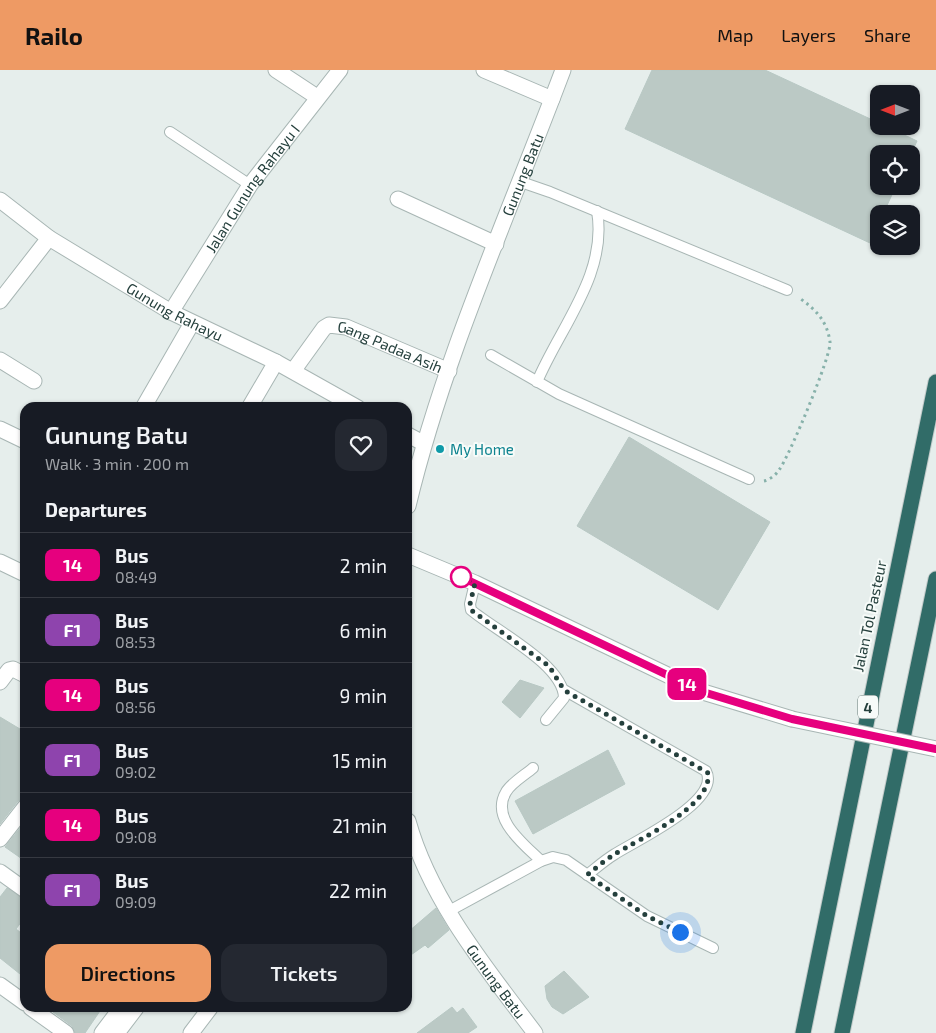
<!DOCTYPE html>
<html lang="en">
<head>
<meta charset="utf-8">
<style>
  :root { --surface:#171b24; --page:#242831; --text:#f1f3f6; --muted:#9ea1a6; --line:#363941; --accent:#ee9a64 }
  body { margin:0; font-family:"Exo 2",sans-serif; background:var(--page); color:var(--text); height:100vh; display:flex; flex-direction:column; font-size:19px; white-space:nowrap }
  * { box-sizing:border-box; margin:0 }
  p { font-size:16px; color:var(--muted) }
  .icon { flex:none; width:28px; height:28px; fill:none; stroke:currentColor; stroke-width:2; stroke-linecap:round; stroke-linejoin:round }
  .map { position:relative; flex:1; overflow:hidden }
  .side { position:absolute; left:20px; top:332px; width:392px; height:610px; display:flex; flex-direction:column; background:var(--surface); border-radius:15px; box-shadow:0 1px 4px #0004 }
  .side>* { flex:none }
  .badge { padding:0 10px; border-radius:8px; font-size:18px; line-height:32px }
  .needle { width:32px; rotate:270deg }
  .controls { position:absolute; left:870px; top:15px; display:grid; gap:10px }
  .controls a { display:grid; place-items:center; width:50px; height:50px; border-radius:10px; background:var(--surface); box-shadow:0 1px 4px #0004; font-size:25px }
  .you { position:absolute; width:25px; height:25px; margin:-12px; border:4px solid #fff; border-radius:50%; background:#1a73e8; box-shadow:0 0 0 8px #1a73e833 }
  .map>.badge { position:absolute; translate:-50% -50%; box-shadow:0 0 0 2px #fff }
  h2 { padding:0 25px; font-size:19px; line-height:45px }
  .round { display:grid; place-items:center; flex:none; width:52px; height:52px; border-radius:15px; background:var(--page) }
  .head { display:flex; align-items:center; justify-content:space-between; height:85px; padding:0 25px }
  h1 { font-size:24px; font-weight:600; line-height:38px }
  .primary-button { display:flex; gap:10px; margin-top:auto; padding:10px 25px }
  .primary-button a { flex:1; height:58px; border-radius:15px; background:var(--accent); color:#111; font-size:20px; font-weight:600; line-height:58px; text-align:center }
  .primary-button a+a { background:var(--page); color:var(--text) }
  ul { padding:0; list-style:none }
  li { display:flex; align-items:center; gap:15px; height:65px; padding:0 25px; border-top:1px solid var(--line) }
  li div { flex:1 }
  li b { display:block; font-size:19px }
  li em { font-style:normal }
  li .badge { min-width:55px; font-weight:700; text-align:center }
  header { display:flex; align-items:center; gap:30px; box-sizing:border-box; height:70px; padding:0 25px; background:var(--accent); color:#111 }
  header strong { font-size:24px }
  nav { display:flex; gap:28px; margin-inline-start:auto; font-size:18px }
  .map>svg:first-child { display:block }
  .building { fill:#bbc9c5; stroke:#b8c8c4 }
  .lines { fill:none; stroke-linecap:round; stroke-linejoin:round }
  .service-casing { stroke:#a8b6b4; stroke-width:12 }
  .minor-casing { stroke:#a8b6b4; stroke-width:17 }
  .tertiary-casing { stroke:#a8b6b4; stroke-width:17 }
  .motorway-casing { stroke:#c2cac9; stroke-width:17 }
  .path { stroke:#87b1aa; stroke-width:3; stroke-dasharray:2.5 4; stroke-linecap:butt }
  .service { stroke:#fff; stroke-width:10 }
  .minor { stroke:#fff; stroke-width:15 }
  .tertiary { stroke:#fff; stroke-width:15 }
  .motorway { stroke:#316c68; stroke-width:15 }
  .tertiary-bridge-casing { stroke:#a8b6b4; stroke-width:17; stroke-linecap:butt }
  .tertiary-bridge { stroke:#fff; stroke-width:15 }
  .line-casing { stroke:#fff; stroke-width:11 }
  .line { stroke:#e6007e; stroke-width:8 }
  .walk { stroke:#25403d; stroke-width:5; stroke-dasharray:0 9 }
  .culture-dot { fill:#0f9aa8; stroke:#f7fbf9; stroke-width:2 }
  .stop-dot { fill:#fff; stroke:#e6007e; stroke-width:2.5 }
  .labels { text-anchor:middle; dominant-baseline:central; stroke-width:4; stroke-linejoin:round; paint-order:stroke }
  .shield { fill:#f7fbf9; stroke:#647875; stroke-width:1 }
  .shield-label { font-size:14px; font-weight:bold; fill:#25403d }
  .street-label { font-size:15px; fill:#25403d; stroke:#f7fbf9 }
  .culture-label { font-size:15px; fill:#0d838f; stroke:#f7fbf9; text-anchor:start }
</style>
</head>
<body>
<header>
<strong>Railo</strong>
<nav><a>Map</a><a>Layers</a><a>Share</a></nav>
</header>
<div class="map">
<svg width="936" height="963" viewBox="0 0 936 963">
  <rect width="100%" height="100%" fill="#e6eeec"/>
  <g class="building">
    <path d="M652,0H765L879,53V56H886L917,71L911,84H879V116H896L883,144H879V153L870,173L625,59Z"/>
    <path d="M629,367L770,452L718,540L577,456Z"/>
    <path d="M520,610L544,618L520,648L502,632Z"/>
    <path d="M0,647L25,662V728L18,731L0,754Z"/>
    <path d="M608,680L625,714L533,764L515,731Z"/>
    <path d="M25,752V791L5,777Z"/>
    <path d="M7,818L25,829V847L16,859L25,866V908L0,888V827Z"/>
    <path d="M436,838L449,860L428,878L425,875L408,887V862Z"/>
    <path d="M564,901L589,927L563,944L552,937L547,929L545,916Z"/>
    <path d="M452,937L457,943L463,938L477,957L468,963H417Z"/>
    <path d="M56,938H102L85,963H75L72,956L53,942Z"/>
  </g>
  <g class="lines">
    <defs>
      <g id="service">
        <path d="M170,62L250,115"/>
        <path d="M521,112L550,122L787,220"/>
        <path d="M491,285L559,324L749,409"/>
        <path d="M537,312C560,257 608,204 597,141"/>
        <path d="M475,513L470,534L471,540C496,561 564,595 564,628L546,650"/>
        <path d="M564,620L706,701C722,731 635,771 615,784C605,790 596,798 587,805"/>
        <path d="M533,698C525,705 511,713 506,722C490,749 524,774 541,791"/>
        <path d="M449,841L541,791L553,787L566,790L647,846L713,878"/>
      </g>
      <g id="minor">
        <path d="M276,0L317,27"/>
        <path d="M484,0L552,29"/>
        <path d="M398,129L496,174"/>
        <path id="s1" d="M0,130L49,168L171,242L276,292L358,338"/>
        <path d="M0,231L49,168"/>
        <path id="s2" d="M171,242L250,115L340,0"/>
        <path d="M0,290L34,311"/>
        <path id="s3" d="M293,301L324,258L329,255L346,257L449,301"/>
        <path d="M143,338L192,253"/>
        <path d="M249,338L276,292"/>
        <path d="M0,359L25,371"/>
        <path d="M408,365L423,373"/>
        <path id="s4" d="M408,436C444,286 509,144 563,0"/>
        <path d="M0,492L25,504"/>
        <path d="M0,612L9,600L13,599L25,605"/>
        <path id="s5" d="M408,751C430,830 486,898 535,963"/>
        <path d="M0,769L25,737"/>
        <path d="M0,802L25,820"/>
        <path d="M0,915L25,933"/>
        <path d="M31,938L66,963"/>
        <path d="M102,963L121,938"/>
        <path d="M117,963L136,938"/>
        <path d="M191,963L210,938"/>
      </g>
      <path id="tertiary" d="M408,485L475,513L703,622L792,649"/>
      <g id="motorway">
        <path d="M803,963L936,312"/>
        <path d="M842,963L936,509"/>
      </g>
    </defs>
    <use href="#service" class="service-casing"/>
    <use href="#minor" class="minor-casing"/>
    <use href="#tertiary" class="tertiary-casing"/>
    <use href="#motorway" class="motorway-casing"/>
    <path class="path" d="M764,411C769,410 776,405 779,400C789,387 832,284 830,272C827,250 815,239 798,227"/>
    <use href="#service" class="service"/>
    <use href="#minor" class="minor"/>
    <use href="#tertiary" class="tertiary"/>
    <use href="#motorway" class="motorway"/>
    <defs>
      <path id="tertiary-bridge" d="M792,649L936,679"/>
    </defs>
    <use href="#tertiary-bridge" class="tertiary-bridge-casing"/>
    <use href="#tertiary-bridge" class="tertiary-bridge"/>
  </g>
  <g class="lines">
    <defs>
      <path id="line" d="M455,504L703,622L792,649L936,679"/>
    </defs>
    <use href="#line" class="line-casing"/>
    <use href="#line" class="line"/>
    <path class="walk" d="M461,507L475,513L470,534L471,540L549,596L564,620L708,703C713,736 639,769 615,784C605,790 596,798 587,805L647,846L680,862"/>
  </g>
  <circle class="culture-dot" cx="440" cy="379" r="5"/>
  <circle class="stop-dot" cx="461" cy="507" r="10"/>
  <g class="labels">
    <rect class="shield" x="858" y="625.5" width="20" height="23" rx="4"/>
    <g class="shield-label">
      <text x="868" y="637">4</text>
    </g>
    <g class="street-label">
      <text stroke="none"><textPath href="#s4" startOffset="351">Gunung Batu</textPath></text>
      <text stroke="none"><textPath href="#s2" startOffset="148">Jalan Gunung Rahayu I</textPath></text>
      <text stroke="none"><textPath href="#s1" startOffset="208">Gunung Rahayu</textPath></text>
      <text stroke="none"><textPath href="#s3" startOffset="124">Gang Padaa Asih</textPath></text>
      <text transform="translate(869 546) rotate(-78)">Jalan Tol Pasteur</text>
      <text stroke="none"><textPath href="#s5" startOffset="184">Gunung Batu</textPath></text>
    </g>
    <g class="culture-label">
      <text x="450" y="379">My Home</text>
    </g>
  </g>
</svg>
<div class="controls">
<a><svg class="needle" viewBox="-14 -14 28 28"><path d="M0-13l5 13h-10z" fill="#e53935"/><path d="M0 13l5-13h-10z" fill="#9ea1a6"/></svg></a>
<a><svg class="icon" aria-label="locate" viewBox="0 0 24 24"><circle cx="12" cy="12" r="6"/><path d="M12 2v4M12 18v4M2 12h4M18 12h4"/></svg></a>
<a><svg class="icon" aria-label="layers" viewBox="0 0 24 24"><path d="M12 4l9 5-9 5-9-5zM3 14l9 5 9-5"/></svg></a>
</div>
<div class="you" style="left:680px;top:862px"></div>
<b class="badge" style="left:687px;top:614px;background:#e6007e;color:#fff">14</b>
<section class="side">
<div class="head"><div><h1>Gunung Batu</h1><p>Walk · 3 min · 200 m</p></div><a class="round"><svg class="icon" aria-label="heart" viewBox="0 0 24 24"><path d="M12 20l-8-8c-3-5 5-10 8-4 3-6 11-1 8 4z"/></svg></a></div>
<h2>Departures</h2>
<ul>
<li><span class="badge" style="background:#e6007e;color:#fff">14</span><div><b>Bus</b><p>08:49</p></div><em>2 min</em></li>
<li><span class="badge" style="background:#8e44ad;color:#fff">F1</span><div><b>Bus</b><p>08:53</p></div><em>6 min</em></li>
<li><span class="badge" style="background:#e6007e;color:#fff">14</span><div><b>Bus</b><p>08:56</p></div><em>9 min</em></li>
<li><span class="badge" style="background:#8e44ad;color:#fff">F1</span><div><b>Bus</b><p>09:02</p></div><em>15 min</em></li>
<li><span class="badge" style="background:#e6007e;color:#fff">14</span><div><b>Bus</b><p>09:08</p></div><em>21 min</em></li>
<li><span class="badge" style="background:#8e44ad;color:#fff">F1</span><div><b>Bus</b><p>09:09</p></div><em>22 min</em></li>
</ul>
<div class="primary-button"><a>Directions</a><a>Tickets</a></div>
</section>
</div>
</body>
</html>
